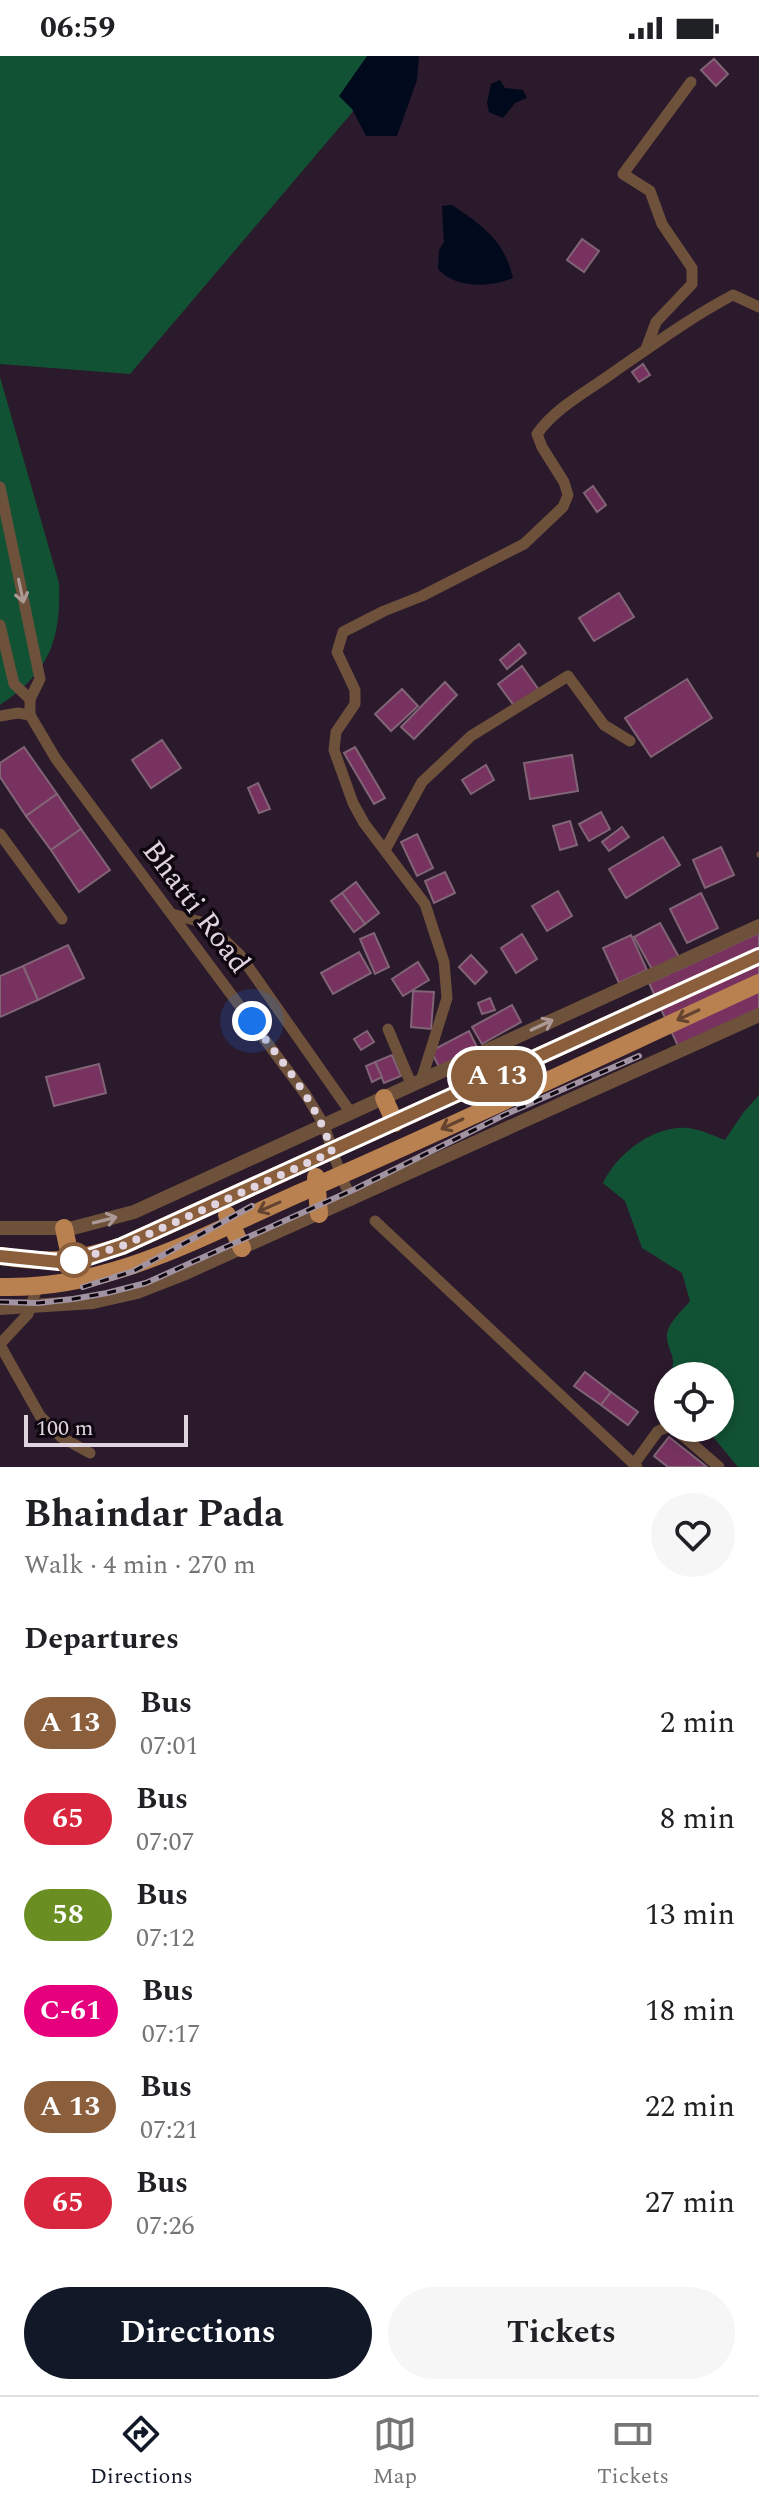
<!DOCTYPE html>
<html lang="en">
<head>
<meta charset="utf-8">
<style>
  :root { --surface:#fff; --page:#f6f6f6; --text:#202124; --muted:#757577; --line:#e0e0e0; --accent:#111827 }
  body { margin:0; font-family:Spectral,serif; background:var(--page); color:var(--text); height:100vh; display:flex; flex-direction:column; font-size:30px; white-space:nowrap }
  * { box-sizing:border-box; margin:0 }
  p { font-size:26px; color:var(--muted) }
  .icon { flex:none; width:44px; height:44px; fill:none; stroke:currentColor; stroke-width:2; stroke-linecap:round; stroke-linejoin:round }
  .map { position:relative; height:1411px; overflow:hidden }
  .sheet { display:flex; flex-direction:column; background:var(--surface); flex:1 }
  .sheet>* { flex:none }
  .badge { padding:0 16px; border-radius:26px; font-size:28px; line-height:52px }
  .controls { position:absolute; left:654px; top:1306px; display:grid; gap:16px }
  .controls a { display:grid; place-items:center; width:80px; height:80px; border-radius:50%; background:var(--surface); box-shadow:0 4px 12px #0003; font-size:40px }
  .scale { position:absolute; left:24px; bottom:20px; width:164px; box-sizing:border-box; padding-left:8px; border:4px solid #e0d4e0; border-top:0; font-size:22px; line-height:28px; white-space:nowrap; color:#e0d4e0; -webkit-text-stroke:6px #0f070f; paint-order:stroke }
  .you { position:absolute; width:40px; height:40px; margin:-20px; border:6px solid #fff; border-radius:50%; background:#1a73e8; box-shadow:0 0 0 12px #1a73e833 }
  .map>.badge { position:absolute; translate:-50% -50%; box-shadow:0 0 0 4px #fff }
  h2 { padding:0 24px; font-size:30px; line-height:72px }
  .round { display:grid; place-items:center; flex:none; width:84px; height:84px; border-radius:42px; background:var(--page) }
  .overview { display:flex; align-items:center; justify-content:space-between; height:136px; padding:0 24px }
  h1 { font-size:38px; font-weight:700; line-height:60px }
  .action { display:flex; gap:16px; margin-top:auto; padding:16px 24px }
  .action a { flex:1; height:92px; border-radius:48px; background:var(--accent); color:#fff; font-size:32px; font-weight:700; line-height:92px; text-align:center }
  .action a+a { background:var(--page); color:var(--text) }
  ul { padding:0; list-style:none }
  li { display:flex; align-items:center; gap:24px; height:96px; padding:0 24px }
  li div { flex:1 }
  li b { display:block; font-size:30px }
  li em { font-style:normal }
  li .badge { min-width:88px; font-weight:700; text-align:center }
  .status { display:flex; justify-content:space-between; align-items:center; height:56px; padding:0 40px; background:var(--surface); direction:ltr }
  .status svg { height:22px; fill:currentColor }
  .menu { display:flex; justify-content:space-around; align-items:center; height:112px; border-top:2px solid var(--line); background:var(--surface); font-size:22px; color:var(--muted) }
  .menu a { display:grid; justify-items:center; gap:4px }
  .menu .current { color:var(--accent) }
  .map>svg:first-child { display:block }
  .green { fill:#125234 }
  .water { fill:#000a1c }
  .building { fill:#773260; stroke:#816475; stroke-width:2 }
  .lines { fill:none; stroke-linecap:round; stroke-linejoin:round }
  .service { stroke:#6d513b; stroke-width:5 }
  .minor { stroke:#6d513b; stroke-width:11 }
  .tertiary { stroke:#6d513b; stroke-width:14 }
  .primary { stroke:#ba8150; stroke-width:18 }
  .rail-casing { stroke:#a193a1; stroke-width:6 }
  .rail { stroke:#0f070f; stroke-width:3; stroke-dasharray:9; stroke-linecap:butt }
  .oneway { stroke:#ac9996 }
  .oneway2 { stroke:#644430 }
  .line-casing { stroke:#fff; stroke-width:18 }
  .line { stroke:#8b5e3c; stroke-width:12 }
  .walk { stroke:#e0d4e0; stroke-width:8; stroke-dasharray:0 14.4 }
  .stop-dot { fill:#fff; stroke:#8b5e3c; stroke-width:4 }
  .labels { text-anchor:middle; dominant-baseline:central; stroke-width:7; stroke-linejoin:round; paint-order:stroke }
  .street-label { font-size:30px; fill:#e0d4e0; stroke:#0f070f }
</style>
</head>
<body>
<div class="status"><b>06:59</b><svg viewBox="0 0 49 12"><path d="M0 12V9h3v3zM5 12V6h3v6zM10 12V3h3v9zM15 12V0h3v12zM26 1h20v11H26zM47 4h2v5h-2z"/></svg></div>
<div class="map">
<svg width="759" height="1411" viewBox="0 0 759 1411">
  <rect width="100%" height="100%" fill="#2b192c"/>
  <g class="green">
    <path d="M0,0H400L130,318L0,308Z"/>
    <path d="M0,321L59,527C61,585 49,616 0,649Z"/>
    <path d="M759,1039V1411H738L709,1376L700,1372H720V1320H670C677,1300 670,1300 667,1283C665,1269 682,1255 690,1245L682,1217L642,1192L625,1145L603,1127C617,1097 655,1068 689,1072C702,1074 714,1080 725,1084L743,1057Z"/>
  </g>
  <g class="water">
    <path d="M367,0H419L417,24L397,80H366L352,53L339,40Z"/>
    <path d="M500,24L505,32L523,34L527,42L515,47L503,62L489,56L487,47L491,28Z"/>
    <path d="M452,149C483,170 504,184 513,222C490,232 454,232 438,213L439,194L444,186L442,150Z"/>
  </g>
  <g class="building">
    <path d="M714,3L728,18L716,30L701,14Z"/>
    <path d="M582,183L599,195L584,216L567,204Z"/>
    <path d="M643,308L650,319L639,326L632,316Z"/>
    <path d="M593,430L606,449L597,456L584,437Z"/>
    <path d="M619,537L634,561L594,585L579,562Z"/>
    <path d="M519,588L526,597L507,613L500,604Z"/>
    <path d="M522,610L539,634L515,651L498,628Z"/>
    <path d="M687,623L712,662L651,701L625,662Z"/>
    <path d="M445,626L457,639L414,683L401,671Z"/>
    <path d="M402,633L418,650L391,675L375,658Z"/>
    <path d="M162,684L181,712L151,732L132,704Z"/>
    <path d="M24,691L57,738L26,760L0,721V707Z"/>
    <path d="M355,691L385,742L374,748L344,697Z"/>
    <path d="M572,699L578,735L530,743L524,707Z"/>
    <path d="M486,709L494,724L471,738L462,724Z"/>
    <path d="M258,727L270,753L259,757L248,732Z"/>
    <path d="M57,738L81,773L51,794L26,760Z"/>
    <path d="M601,756L610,773L589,785L579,768Z"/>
    <path d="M570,765L577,789L560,794L553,770Z"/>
    <path d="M622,771L629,781L609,795L602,786Z"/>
    <path d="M81,773L110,814L79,836L51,794Z"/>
    <path d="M417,778L433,812L417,820L401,786Z"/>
    <path d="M663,781L680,809L626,842L609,813Z"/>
    <path d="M721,791L734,819L705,832L693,804Z"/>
    <path d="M445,816L455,837L434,847L425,825Z"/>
    <path d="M356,826L379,857L365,868L342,837Z"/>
    <path d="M558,835L572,860L547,875L532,850Z"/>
    <path d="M342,837L365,868L354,876L331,845Z"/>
    <path d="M701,837L718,872L687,887L670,853Z"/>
    <path d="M660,867L680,903L654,917L634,881Z"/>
    <path d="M374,877L389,911L375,918L360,883Z"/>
    <path d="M759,877V953L678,990L649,927Z"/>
    <path d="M522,878L537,903L516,917L501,892Z"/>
    <path d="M631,879L647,914L619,927L603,892Z"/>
    <path d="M68,889L84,922L38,944L23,910Z"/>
    <path d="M359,896L371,917L333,938L321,917Z"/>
    <path d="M471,899L487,916L475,928L459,911Z"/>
    <path d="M418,906L429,924L403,940L392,923Z"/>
    <path d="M23,910L38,944L0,961V920Z"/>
    <path d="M413,935L434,936L431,973L411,971Z"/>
    <path d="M490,942L495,954L482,958L478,947Z"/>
    <path d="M512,949L521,966L482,988L472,971Z"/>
    <path d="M367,975L374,986L361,994L354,983Z"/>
    <path d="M469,975L477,991L439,1011L431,995Z"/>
    <path d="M392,999L401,1020L384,1027L375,1006Z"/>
    <path d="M375,1006L382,1021L372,1026L366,1010Z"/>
    <path d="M99,1008L106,1037L54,1050L46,1021Z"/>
    <path d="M585,1316L611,1336L601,1349L574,1330Z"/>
    <path d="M611,1336L638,1356L628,1369L601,1349Z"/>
    <path d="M669,1381L707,1411H668L654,1400Z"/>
  </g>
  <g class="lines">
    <path class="service" d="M759,798V799"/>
    <g class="minor">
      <path d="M646,293L656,266L692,228V212L662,168L650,135L623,118L691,26"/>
      <path d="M0,431L40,623L30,643V659"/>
      <path d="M0,569L14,628L30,643"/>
      <path d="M0,660L18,657L30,659L56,703L306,1039L324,1069L341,1120L352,1144"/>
      <path d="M0,778L62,863"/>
      <path d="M385,794L422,726L471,680L568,620L604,669L630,685"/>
      <path d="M172,858L208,868L240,899L351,1057"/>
      <path d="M388,973L412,1030"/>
      <path d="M421,1025L447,942L444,906L425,848L364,767L353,747L334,694L336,676L355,648V634L337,596L343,576L384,555L422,540L524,488L563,451L568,439L564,426L542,391L537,378C556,351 588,335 614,316C653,289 691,261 733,239L759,251"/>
      <path d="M375,1165L637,1411"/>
      <path d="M0,1288L28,1258L38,1229"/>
      <path d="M0,1289L40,1360L61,1381L90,1397"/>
      <path d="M674,1372L719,1411"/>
      <path d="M634,1408L658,1375L668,1371"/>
    </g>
    <g class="tertiary">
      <path d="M0,1172H73L134,1156L759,870"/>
      <path d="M0,1252L93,1246L137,1236L183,1218L759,959"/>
    </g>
    <g class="primary">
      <path d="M384,1042L395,1067"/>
      <path d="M316,1121L319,1158"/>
      <path d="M227,1159L242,1192"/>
      <path d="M64,1172L71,1205"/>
      <path d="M0,1200C51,1208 73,1206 122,1190L759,900"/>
      <path d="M0,1231C111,1234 204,1179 302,1136C456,1069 607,997 759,927"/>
    </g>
    <defs>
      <g id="rail">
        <path d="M83,1231L134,1215L252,1150"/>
        <path d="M0,1246L38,1247L73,1243L107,1237L146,1227L355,1133L504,1059L639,1000"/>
      </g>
    </defs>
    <use href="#rail" class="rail-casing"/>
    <use href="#rail" class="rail"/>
  </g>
  <defs><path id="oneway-shaft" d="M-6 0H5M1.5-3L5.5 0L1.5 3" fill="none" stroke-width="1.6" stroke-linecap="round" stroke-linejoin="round" transform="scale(2)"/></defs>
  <g class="oneway">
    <use href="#oneway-shaft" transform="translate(21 535) rotate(78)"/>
    <use href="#oneway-shaft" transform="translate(542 969) rotate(-25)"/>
    <use href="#oneway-shaft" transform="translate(105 1164) rotate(-14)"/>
  </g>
  <g class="oneway2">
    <use href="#oneway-shaft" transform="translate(688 959) rotate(155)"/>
    <use href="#oneway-shaft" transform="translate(452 1068) rotate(155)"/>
    <use href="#oneway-shaft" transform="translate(269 1151) rotate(156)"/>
  </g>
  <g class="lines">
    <defs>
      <path id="line" d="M0,1200L59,1206L86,1202L122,1190L759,900"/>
    </defs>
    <use href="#line" class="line-casing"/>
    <use href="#line" class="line"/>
    <path class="walk" d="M74,1204L71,1205L122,1190L332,1096C317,1045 282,1007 252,965"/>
  </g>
  <circle class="stop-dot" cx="74" cy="1204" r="16"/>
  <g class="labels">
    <g class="street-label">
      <text transform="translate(196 851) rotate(53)">Bhatti Road</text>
    </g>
  </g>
</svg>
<div class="controls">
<a><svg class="icon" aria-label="locate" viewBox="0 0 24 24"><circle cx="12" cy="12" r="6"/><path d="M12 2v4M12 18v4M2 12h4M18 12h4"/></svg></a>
</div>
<div class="scale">100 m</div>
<div class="you" style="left:252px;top:965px"></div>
<b class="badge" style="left:497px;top:1020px;background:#8b5e3c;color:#fff">A 13</b>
</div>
<section class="sheet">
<div class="overview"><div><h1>Bhaindar Pada</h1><p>Walk · 4 min · 270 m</p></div><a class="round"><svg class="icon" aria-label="heart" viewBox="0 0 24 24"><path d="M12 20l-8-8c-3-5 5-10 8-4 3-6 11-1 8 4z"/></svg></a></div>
<h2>Departures</h2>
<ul>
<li><span class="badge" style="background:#8b5e3c;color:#fff">A 13</span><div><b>Bus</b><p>07:01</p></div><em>2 min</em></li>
<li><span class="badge" style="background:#d7263d;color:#fff">65</span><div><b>Bus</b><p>07:07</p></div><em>8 min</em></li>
<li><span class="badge" style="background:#6b8e23;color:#fff">58</span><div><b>Bus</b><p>07:12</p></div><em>13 min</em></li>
<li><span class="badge" style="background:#e6007e;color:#fff">C-61</span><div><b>Bus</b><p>07:17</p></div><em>18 min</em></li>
<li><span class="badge" style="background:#8b5e3c;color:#fff">A 13</span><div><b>Bus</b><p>07:21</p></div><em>22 min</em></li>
<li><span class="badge" style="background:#d7263d;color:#fff">65</span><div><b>Bus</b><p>07:26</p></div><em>27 min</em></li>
</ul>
<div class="action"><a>Directions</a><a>Tickets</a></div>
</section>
<nav class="menu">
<a class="current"><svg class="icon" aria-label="directions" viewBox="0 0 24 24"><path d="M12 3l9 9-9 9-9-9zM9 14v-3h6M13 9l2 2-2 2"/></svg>Directions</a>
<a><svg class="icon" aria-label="map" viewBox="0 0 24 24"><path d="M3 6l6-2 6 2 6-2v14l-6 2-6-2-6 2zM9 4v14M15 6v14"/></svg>Map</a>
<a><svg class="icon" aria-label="tickets" viewBox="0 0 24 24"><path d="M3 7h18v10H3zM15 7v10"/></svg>Tickets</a>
</nav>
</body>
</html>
